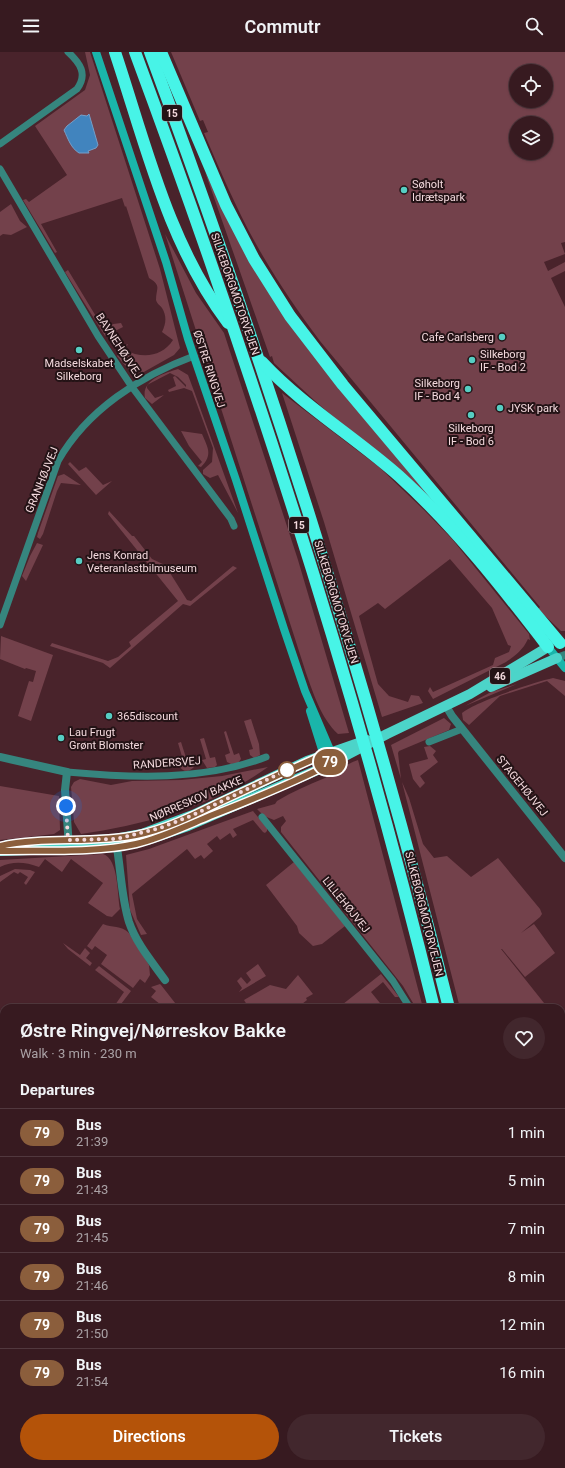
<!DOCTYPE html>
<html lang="en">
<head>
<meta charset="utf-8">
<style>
  :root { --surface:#371a20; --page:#42272d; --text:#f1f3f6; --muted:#aaa1a5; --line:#51383e; --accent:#b45309 }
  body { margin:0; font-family:Roboto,sans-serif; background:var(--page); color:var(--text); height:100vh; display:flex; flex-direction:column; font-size:15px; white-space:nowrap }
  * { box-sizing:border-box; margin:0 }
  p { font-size:13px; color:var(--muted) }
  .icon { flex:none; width:22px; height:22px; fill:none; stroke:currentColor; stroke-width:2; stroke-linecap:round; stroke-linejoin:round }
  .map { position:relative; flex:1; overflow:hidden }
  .drawer { position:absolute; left:0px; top:952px; width:565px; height:464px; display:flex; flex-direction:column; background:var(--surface); border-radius:12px 12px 0 0; box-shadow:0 1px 3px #0004,0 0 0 1px var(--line) }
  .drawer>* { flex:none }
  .badge { padding:0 8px; border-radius:13px; font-size:14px; line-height:26px }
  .fabs { position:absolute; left:509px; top:12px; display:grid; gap:8px }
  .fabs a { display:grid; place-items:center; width:44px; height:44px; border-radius:50%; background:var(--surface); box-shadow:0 1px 3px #0004,0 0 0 1px var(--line); font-size:20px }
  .you { position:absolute; width:20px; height:20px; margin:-10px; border:3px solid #fff; border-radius:50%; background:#1a73e8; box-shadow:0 0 0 6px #1a73e833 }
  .map>.badge { position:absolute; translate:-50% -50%; box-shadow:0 0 0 2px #fff }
  h2 { padding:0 20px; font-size:15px; line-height:36px }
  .round { display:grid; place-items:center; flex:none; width:42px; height:42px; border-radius:21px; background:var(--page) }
  .summary { display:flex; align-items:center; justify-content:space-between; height:68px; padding:0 20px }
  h1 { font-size:19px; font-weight:600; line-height:30px }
  .primary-button { display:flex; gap:8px; margin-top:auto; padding:8px 20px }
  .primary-button a { flex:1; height:46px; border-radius:24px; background:var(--accent); color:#fff; font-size:16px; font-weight:600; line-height:46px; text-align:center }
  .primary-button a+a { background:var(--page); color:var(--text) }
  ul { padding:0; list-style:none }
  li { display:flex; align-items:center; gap:12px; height:48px; padding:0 20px; border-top:1px solid var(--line) }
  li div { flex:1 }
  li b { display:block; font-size:15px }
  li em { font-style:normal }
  li .badge { min-width:44px; font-weight:700; text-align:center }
  header { display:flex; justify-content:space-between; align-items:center; height:52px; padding:0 20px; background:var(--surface); font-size:18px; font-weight:600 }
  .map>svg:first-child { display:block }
  .green { fill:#73414b; fill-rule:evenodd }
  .water { fill:#4184be; stroke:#769ec7 }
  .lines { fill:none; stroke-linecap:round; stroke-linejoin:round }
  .stream { stroke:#769ec7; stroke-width:2.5 }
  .minor { stroke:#36857e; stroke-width:7 }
  .tertiary { stroke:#36857e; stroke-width:8 }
  .secondary { stroke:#1ab5aa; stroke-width:8 }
  .primary { stroke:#4cd4c9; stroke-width:10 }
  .motorway { stroke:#47f4e7; stroke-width:12 }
  .line-casing { stroke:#fff; stroke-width:9 }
  .line { stroke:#8b5e3c; stroke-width:6 }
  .walk { stroke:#f3d9dd; stroke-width:4; stroke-dasharray:0 7.2 }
  .poi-dot { fill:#56cec3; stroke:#241316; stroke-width:1.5 }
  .stop-dot { fill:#fff; stroke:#8b5e3c; stroke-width:2 }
  .labels { text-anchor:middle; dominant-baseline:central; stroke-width:4; stroke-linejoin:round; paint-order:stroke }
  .shield { fill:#241316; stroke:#b59ea1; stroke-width:1 }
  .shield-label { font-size:10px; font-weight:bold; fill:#f3d9dd }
  .poi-label { font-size:11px; fill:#f3d9dd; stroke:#241316; text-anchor:start }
  .street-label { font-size:11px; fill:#f3d9dd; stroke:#241316 }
</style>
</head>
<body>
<header><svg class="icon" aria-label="menu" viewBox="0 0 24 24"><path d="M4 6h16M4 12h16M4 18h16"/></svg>Commutr<svg class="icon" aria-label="search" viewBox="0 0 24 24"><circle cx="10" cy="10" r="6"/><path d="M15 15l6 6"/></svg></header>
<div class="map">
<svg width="565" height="1416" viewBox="0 0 565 1416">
  <rect width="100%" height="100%" fill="#49232b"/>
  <g class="green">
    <path d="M85,0H90L160,217L180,296L174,303L142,321L129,318L117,304L124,294L128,292L125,298C142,307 162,305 173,288L162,280C166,272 167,264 162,256C160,253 157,252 156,248C156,236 162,234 149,226L126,154L125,155L122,146L41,172L57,200L55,201L23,148L26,147L29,150L67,123L35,74L85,38L90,23Z"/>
    <path d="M171,0H565V190L561,191L565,202L544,210L548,219L565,210V219L551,226L565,255V579H561L538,557L540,555L320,289C297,258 275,226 256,192C236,156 220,118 204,81L208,80L203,68L200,69ZM516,19H546V49H516ZM516,71H546V101H516Z"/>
    <path d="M205,120L239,189L290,269L466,481L314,348L274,311L272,304L270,305Z"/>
    <path d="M11,152L20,169L27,175L11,183L3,182L0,184V160Z"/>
    <path d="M165,182L196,241L224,281L298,508L349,681L338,682C321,666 314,643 306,621Z"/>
    <path d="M68,218L100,271H106V273L121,271L123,275L105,284L65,220Z"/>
    <path d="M178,317L188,323L194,339L238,461L218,423L210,426L203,422V418L212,410L213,396L192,339L184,336L169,340L168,338L176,334L173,325L175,324L186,335V333L178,325L170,321L147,333V336L155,346L164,343L152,352L145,346C141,328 165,321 178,317Z"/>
    <path d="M282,341L379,415L424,458L452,487L529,582L530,588L528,587C523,598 515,604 506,610L433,647L428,639L430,635L433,640L493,613L495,606L509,600L511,594L508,593L492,556L450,507L385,557L378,551L359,564L378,632L389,644L408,650L411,643L419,644L423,651L382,665L324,470Z"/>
    <path d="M181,379L202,382C208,396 213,403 201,415L198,414L202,410L189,394Z"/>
    <path d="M70,410L79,419L86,415L103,433L112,429L96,443L68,412Z"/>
    <path d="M64,422L81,433L61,431L57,439L43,482L40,487L37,485L38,481L58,424Z"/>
    <path d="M109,459L132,484H134L152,507L165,513L187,548L191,549L233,514L237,516L190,554L183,552L110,616L103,611L50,594L52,591L108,609L118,605L131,594L129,590L178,549L108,462Z"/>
    <path d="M37,491L43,493L26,529L22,524L30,504Z"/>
    <path d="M1,584L53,603L31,669L18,664L29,629L33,630L36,619L26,616L25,617L0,607Z"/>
    <path d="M553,626L565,629V644L547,629L500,644L469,673L463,668L462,661C475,650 534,630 553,626Z"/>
    <path d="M517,632L465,654L491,640Z"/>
    <path d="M444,666L451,672L449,678L399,699L398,701L401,727L391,693Z"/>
    <path d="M251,667L259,692L260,703L254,706L250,703L249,698L253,697L244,669Z"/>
    <path d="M226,679L234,703L239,701L241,707L238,711L231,712L227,710L225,703L230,701L224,680Z"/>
    <path d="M204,686L210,706L215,705L217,713L215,715L207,716L202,708L206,707L200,687Z"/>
    <path d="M181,690L188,712L192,711L194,715C187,722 180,719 178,710L183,708L178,691Z"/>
    <path d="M430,694L436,699L433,703L438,710L420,724L425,731L420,736L413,727L409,712L428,707L424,695Z"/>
    <path d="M358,708L423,956H416L403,934L281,780V775L286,769L283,764L274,768L264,764L257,757L275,752L277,749C292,740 308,733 325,726C336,720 346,712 358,708Z"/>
    <path d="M268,715C216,753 144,773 81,782L74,770L71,735L74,730L80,727L111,733L132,729L181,728L222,724Z"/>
    <path d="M402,730L409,746L423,792L434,806L447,804L471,825L498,806L540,857L542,862L540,865L521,881L534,872L555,901L525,925L502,897H501L548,956H460Z"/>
    <path d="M0,734L59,744L60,778L54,782L0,788Z"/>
    <path d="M253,759L267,776V779L265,781L263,780L253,768L233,777L237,783L233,786L230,781L220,788L217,784L207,792L213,799L204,807L201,803L195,807L187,797L132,842L137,867L147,882L141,883L130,858L126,803L149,797Z"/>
    <path d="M103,802C119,807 117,843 120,857L112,865L107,864L88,851L103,831L71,807L62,820L45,807L39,815C25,810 13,809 0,815V808Z"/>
    <path d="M294,810L345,874L322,892L313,894L299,881L297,874L266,833Z"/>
    <path d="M15,817L30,818L35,820L26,833L24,831L28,825L20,820L18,822L14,820L0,830V824Z"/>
    <path d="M103,872C112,876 121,873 129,881L149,913L150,923L145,931L140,927L133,936L101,912L107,903L95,894L92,898L87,894Z"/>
    <path d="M63,891L80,903L85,896L90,901L86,906L92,911L90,914L68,897Z"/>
    <path d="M258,912L266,924L239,940L242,936L237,929L241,925L247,932L251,928L246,921Z"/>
    <path d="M99,914L131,939L118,956H113L124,940L95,918Z"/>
    <path d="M381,922L399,945H395L383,930L371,940L384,956H338Z"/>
    <path d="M298,923L313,942L306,946L307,948L297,956H249L244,948L270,933L286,937Z"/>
    <path d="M160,932L161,933L179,956H165L151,945L156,939L151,935Z"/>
    <path d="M0,979L4,981V1412H13L9,1416L0,1414Z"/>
    <path d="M561,1313L565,1317V1354L561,1350Z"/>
    <path d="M561,1364L565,1367V1416H558L557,1412H561Z"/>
    <path d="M36,1412H100L96,1416H38L35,1415Z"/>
    <path d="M102,1412H525L526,1416H108Z"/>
  </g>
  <path class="water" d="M89,62L98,93L96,96L88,99L89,101H79C71,96 68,87 64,78L67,74L81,63L87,64Z"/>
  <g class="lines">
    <path class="stream" d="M347,1416L351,1412"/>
    <g class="minor">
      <path d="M0,92L77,37C88,22 80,11 68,0"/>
      <path d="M0,117L98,284L132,335L231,467L234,474"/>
      <path d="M0,573L58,409C87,358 140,324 194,304"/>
      <path d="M429,690L462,677"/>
      <path d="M67,720C133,726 203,729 266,705"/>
      <path d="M262,765L393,929L410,956"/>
      <path d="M561,1357L565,1360"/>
    </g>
    <g class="tertiary">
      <path d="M557,606L565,603"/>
      <path d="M446,654L452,664L565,806"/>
      <path d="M0,705L67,720L65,738L69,795"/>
      <path d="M116,790C121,817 121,844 129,870C136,891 152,910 165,928"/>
      <path d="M561,1131L565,1135"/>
    </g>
    <g class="secondary">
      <path d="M96,0L166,210L188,287L236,428L284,577L305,639L331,700"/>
      <path d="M548,595L565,616"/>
      <path d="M310,659L325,707"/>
    </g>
    <g class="primary">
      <path d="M491,635L557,606"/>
      <path d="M7,793L115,787L142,782L193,763L307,709L367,688"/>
      <path d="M0,799L117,795L147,788L188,774L322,716L387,682L470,642L548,595"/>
    </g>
    <g class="motorway">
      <path d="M115,0C146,93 168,191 228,271"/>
      <path d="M135,0C251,313 355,631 434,956"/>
      <path d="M150,0C266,313 368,631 449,956"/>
      <path d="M161,0L226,153L254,207L290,264L343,333L560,591"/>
      <path d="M262,310C303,354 355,385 399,424C455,475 502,535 548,595"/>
      <path d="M534,1412V1416"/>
      <path d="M548,1412V1416"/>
    </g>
  </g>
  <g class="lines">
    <defs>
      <path id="line" d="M0,794C44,784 92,792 136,783C165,777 192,764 218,751C253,735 288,718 323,703L328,710L332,711C293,731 251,748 210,764C186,774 161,786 136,792C96,801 42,798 0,799"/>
    </defs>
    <use href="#line" class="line-casing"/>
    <use href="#line" class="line"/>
    <path class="walk" d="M66,754L68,788L116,787L160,776L193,763L287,718"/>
  </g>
  <g class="poi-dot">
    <circle cx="404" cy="138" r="4"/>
    <circle cx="502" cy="285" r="4"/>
    <circle cx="79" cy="298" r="4"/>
    <circle cx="472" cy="308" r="4"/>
    <circle cx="468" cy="337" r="4"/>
    <circle cx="500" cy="356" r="4"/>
    <circle cx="471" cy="363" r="4"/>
    <circle cx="79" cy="509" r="4"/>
    <circle cx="109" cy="664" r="4"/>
    <circle cx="61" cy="686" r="4"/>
  </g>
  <circle class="stop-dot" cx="287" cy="718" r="8"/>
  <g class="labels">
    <g class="shield">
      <rect x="162" y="53" width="20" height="16" rx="3"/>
      <rect x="289" y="465" width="20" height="16" rx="3"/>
      <rect x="490" y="616" width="20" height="16" rx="3"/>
    </g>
    <g class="shield-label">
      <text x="172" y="61">15</text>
      <text x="299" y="473">15</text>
      <text x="500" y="624">46</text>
    </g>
    <g class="poi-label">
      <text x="412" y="132">Søholt<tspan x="412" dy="13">Idrætspark</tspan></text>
      <text x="494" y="285" text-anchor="end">Cafe Carlsberg</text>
      <text x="480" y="302">Silkeborg<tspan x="480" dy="13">IF - Bod 2</tspan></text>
      <text x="79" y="311" text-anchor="middle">Madselskabet<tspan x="79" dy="13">Silkeborg</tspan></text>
      <text x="460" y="331" text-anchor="end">Silkeborg<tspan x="460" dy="13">IF - Bod 4</tspan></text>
      <text x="508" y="356">JYSK park</text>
      <text x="471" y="376" text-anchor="middle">Silkeborg<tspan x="471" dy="13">IF - Bod 6</tspan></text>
      <text x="87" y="503">Jens Konrad<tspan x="87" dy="13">Veteranlastbilmuseum</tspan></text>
      <text x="117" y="664">365discount</text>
      <text x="69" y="680">Lau Frugt<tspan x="69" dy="13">Grønt Blomster</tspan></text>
    </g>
    <g class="street-label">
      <text transform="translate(235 242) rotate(71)">SILKEBORGMOTORVEJEN</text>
      <text transform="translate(119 294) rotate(57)">BAVNEHØJVEJ</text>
      <text transform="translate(209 317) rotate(72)">ØSTRE RINGVEJ</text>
      <text transform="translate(42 428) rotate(-68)">GRANHØJVEJ</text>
      <text transform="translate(336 550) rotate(73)">SILKEBORGMOTORVEJEN</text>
      <text transform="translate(167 711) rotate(-4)">RANDERSVEJ</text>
      <text transform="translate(522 734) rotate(51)">STAGEHØJVEJ</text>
      <text transform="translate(196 747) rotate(-23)">NØRRESKOV BAKKE</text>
      <text transform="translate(346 853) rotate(51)">LILLEHØJVEJ</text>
      <text transform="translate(424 862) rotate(76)">SILKEBORGMOTORVEJEN</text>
    </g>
  </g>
</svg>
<div class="fabs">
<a><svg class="icon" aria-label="locate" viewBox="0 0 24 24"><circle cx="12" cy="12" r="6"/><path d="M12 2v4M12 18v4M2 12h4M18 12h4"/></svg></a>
<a><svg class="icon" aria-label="layers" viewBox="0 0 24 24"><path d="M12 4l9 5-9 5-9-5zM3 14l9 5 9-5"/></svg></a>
</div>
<div class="you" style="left:66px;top:754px"></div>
<b class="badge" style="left:330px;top:710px;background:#8b5e3c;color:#fff">79</b>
<section class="drawer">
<div class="summary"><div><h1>Østre Ringvej/Nørreskov Bakke</h1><p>Walk · 3 min · 230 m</p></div><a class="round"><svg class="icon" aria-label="heart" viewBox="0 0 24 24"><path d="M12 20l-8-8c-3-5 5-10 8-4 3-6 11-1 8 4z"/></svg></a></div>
<h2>Departures</h2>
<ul>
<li><span class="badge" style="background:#8b5e3c;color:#fff">79</span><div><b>Bus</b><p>21:39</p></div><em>1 min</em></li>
<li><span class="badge" style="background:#8b5e3c;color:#fff">79</span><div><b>Bus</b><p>21:43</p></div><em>5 min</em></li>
<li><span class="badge" style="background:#8b5e3c;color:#fff">79</span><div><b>Bus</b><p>21:45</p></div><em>7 min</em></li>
<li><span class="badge" style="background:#8b5e3c;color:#fff">79</span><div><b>Bus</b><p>21:46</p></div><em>8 min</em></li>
<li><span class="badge" style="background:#8b5e3c;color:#fff">79</span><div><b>Bus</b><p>21:50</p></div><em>12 min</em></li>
<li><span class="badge" style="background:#8b5e3c;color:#fff">79</span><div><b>Bus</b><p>21:54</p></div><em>16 min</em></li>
</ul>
<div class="primary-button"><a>Directions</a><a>Tickets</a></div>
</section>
</div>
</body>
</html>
